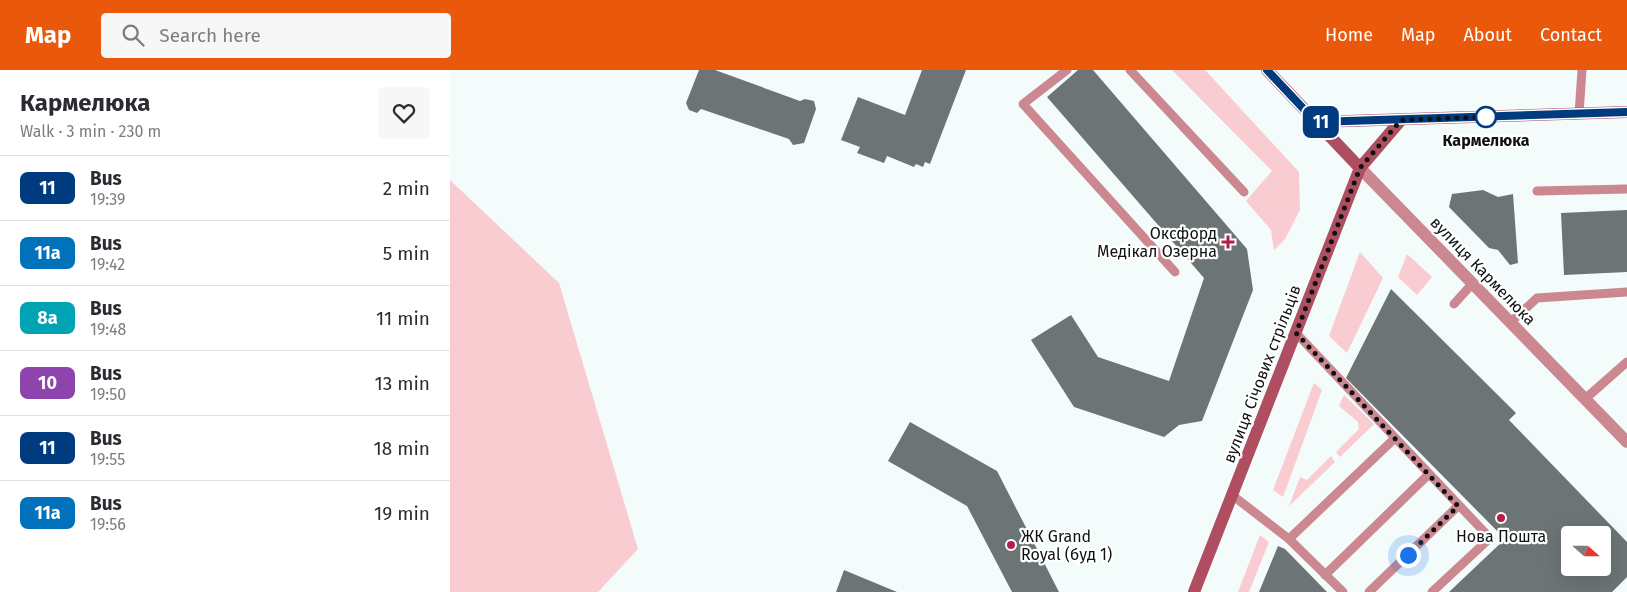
<!DOCTYPE html>
<html lang="en">
<head>
<meta charset="utf-8">
<style>
  :root { --surface:#fff; --page:#f7f7f7; --text:#2b2b33; --muted:#7c7c81; --line:#e1e1e2; --accent:#ea580c }
  body { margin:0; font-family:"Fira Sans",sans-serif; background:var(--page); color:var(--text); height:100vh; display:flex; flex-direction:column; font-size:19px; white-space:nowrap }
  * { box-sizing:border-box; margin:0 }
  p { font-size:16px; color:var(--muted) }
  .icon { flex:none; width:28px; height:28px; fill:none; stroke:currentColor; stroke-width:2; stroke-linecap:round; stroke-linejoin:round }
  .map { position:relative; flex:1; overflow:hidden }
  .drawer { display:flex; flex-direction:column; background:var(--surface); width:450px }
  .drawer>* { flex:none }
  .badge { padding:0 10px; border-radius:8px; font-size:18px; line-height:32px }
  .needle { width:32px; rotate:111deg }
  .buttons { position:absolute; left:1111px; top:456px; display:grid; gap:10px }
  .buttons a { display:grid; place-items:center; width:50px; height:50px; border-radius:5px; background:var(--surface); box-shadow:0 5px 20px #0002; font-size:25px }
  .you { position:absolute; width:25px; height:25px; margin:-12px; border:4px solid #fff; border-radius:50%; background:#1a73e8; box-shadow:0 0 0 8px #1a73e833 }
  .map>.badge { position:absolute; translate:-50% -50%; box-shadow:0 0 0 2px #fff }
  .round { display:grid; place-items:center; flex:none; width:52px; height:52px; border-radius:5px; background:var(--page) }
  .head { display:flex; align-items:center; justify-content:space-between; height:85px; padding:0 20px }
  h1 { font-size:24px; font-weight:700; line-height:38px }
  ul { padding:0; list-style:none }
  li { display:flex; align-items:center; gap:15px; height:65px; padding:0 20px; border-top:1px solid var(--line) }
  li div { flex:1 }
  li b { display:block; font-size:19px }
  li em { font-style:normal }
  li .badge { min-width:55px; font-weight:700; text-align:center }
  header { display:flex; align-items:center; gap:30px; box-sizing:border-box; height:70px; padding:0 25px; background:var(--accent); color:#fff }
  header strong { font-size:24px }
  nav { display:flex; gap:28px; margin-inline-start:auto; font-size:18px }
  .search { width:350px; height:45px; background:var(--page); display:flex; align-items:center; gap:12px; box-sizing:border-box; padding:0 18px; border-radius:5px; color:var(--muted); font-size:19px }
  main { display:flex; flex:1; min-height:0 }
  .map>svg:first-child { display:block }
  .green { fill:#f9ccd1 }
  .building { fill:#6d7475; fill-rule:evenodd }
  .lines { fill:none; stroke-linecap:round; stroke-linejoin:round }
  .lane { stroke:#cc8891; stroke-width:9 }
  .street { stroke:#cc8891; stroke-width:12 }
  .secondary { stroke:#af4e61; stroke-width:12 }
  .line-casing { stroke:#fff; stroke-width:11 }
  .line { stroke:#003b80; stroke-width:8 }
  .walk { stroke:#0f1212; stroke-width:5; stroke-dasharray:0 9 }
  .stop-dot { fill:#fff; stroke:#003b80; stroke-width:2.5 }
  .poi-dot { fill:#b11f4b; stroke:#fff; stroke-width:2 }
  .labels { text-anchor:middle; dominant-baseline:central; stroke-width:4.5; stroke-linejoin:round; paint-order:stroke }
  .stop-label { font-size:16px; font-weight:bold; fill:#0f1212; stroke:#fff }
  .poi-label { font-size:16px; fill:#0f1212; stroke:#fff; text-anchor:end }
  .street-label { font-size:16px; fill:#0f1212; stroke:#fff }
</style>
</head>
<body>
<header>
<strong>Map</strong>
<div class="search"><svg class="icon" aria-label="search" viewBox="0 0 24 24"><circle cx="10" cy="10" r="6"/><path d="M15 15l6 6"/></svg>Search here</div>
<nav><a>Home</a><a>Map</a><a>About</a><a>Contact</a></nav>
</header>
<main>
<section class="drawer">
<div class="head"><div><h1>Кармелюка</h1><p>Walk · 3 min · 230 m</p></div><a class="round"><svg class="icon" aria-label="heart" viewBox="0 0 24 24"><path d="M12 20l-8-8c-3-5 5-10 8-4 3-6 11-1 8 4z"/></svg></a></div>
<ul>
<li><span class="badge" style="background:#003b80;color:#fff">11</span><div><b>Bus</b><p>19:39</p></div><em>2 min</em></li>
<li><span class="badge" style="background:#0072bc;color:#fff">11а</span><div><b>Bus</b><p>19:42</p></div><em>5 min</em></li>
<li><span class="badge" style="background:#00a3b4;color:#fff">8а</span><div><b>Bus</b><p>19:48</p></div><em>11 min</em></li>
<li><span class="badge" style="background:#8e44ad;color:#fff">10</span><div><b>Bus</b><p>19:50</p></div><em>13 min</em></li>
<li><span class="badge" style="background:#003b80;color:#fff">11</span><div><b>Bus</b><p>19:55</p></div><em>18 min</em></li>
<li><span class="badge" style="background:#0072bc;color:#fff">11а</span><div><b>Bus</b><p>19:56</p></div><em>19 min</em></li>
</ul>
</section>
<div class="map">
<svg width="1177" height="522" viewBox="0 0 1177 522">
  <rect width="100%" height="100%" fill="#f3fbfb"/>
  <g class="green">
    <path d="M722,0H755L849,102L850,140L835,169L824,180L821,160L796,131L822,101Z"/>
    <path d="M0,110L109,213L188,479L148,522H0Z"/>
    <path d="M910,182L933,208L897,283L879,266Z"/>
    <path d="M957,184L982,207L967,225L948,207Z"/>
    <path d="M864,313L872,320L833,427L823,420Z"/>
    <path d="M894,325L924,354L890,387L886,382L909,359L908,352L889,336Z"/>
    <path d="M881,386L885,392L839,436L850,407L857,410Z"/>
    <path d="M810,465L819,472L799,522H788Z"/>
  </g>
  <g class="building">
    <path d="M249,0H265L350,31L355,29L364,31L366,39L354,73L343,75L339,69L251,39L247,43L239,40L236,33Z"/>
    <path d="M472,0H516L480,94L475,92L473,97L466,94L464,97L437,86L434,93L407,83L410,77L391,70L408,27L455,45Z"/>
    <path d="M628,0H643L797,179L803,220L752,351L729,355L714,367L624,337L581,270L621,245L648,287L719,311L754,208L597,27Z"/>
    <path d="M1033,120L1048,127L1063,124L1068,193L1060,195L1048,180L1039,178L999,137L1002,124Z"/>
    <path d="M1177,140V202L1114,205L1111,143Z"/>
    <path d="M941,219L1066,343L1059,350L1177,472V507L1162,522H999L1055,469L896,308ZM1120,465H1152V498H1120Z"/>
    <path d="M460,352L547,401L609,522H562L517,436L438,391Z"/>
    <path d="M828,476L835,479L877,522H809Z"/>
    <path d="M394,500L447,522H386Z"/>
  </g>
  <g class="lines">
    <g class="lane">
      <path d="M617,0L573,34L725,202"/>
      <path d="M680,0L794,122"/>
      <path d="M1129,44L1132,0"/>
      <path d="M1087,121L1177,119"/>
      <path d="M1004,234L1022,214"/>
      <path d="M1060,253L1087,228L1177,222"/>
      <path d="M846,263L1040,468L982,522"/>
      <path d="M1135,329L1177,292"/>
      <path d="M782,425L839,469L893,522"/>
      <path d="M839,469L944,369"/>
      <path d="M875,505L979,404"/>
      <path d="M919,522L1008,436"/>
    </g>
    <path class="street" d="M910,98L1177,372"/>
    <g class="secondary">
      <path d="M817,0L910,98"/>
      <path d="M866,52L1177,42"/>
      <path d="M744,522L910,98L951,50"/>
    </g>
  </g>
  <g class="lines">
    <defs>
      <path id="line" d="M817,0L866,52L1177,42"/>
    </defs>
    <use href="#line" class="line-casing"/>
    <use href="#line" class="line"/>
    <path class="walk" d="M958,485L1008,436L846,263L910,98L951,50L1036,47"/>
  </g>
  <circle class="stop-dot" cx="1036" cy="47" r="10"/>
  <g class="poi-dot">
    <path d="M775.5 164.5h5v5h5v5h-5v5h-5v-5h-5v-5h5z"/>
    <circle cx="1051" cy="448" r="5"/>
    <circle cx="561" cy="475" r="5"/>
  </g>
  <g class="labels">
    <g class="stop-label">
      <text x="1036" y="70">Кармелюка</text>
    </g>
    <g class="poi-label">
      <text x="767" y="163">Оксфорд<tspan x="767" dy="18">Медікал Озерна</tspan></text>
      <text x="571" y="466" text-anchor="start">ЖК Grand<tspan x="571" dy="18">Royal (буд 1)</tspan></text>
      <text x="1051" y="466" text-anchor="middle">Нова Пошта</text>
    </g>
    <g class="street-label">
      <text transform="translate(1033 201) rotate(46)">вулиця Кармелюка</text>
      <text transform="translate(812 304) rotate(-69)">вулиця Січових стрільців</text>
    </g>
  </g>
</svg>
<div class="buttons">
<a><svg class="needle" viewBox="-14 -14 28 28"><path d="M0-13l5 13h-10z" fill="#e53935"/><path d="M0 13l5-13h-10z" fill="#7c7c81"/></svg></a>
</div>
<div class="you" style="left:958px;top:485px"></div>
<b class="badge" style="left:871px;top:52px;background:#003b80;color:#fff">11</b>
</div>
</main>
</body>
</html>
